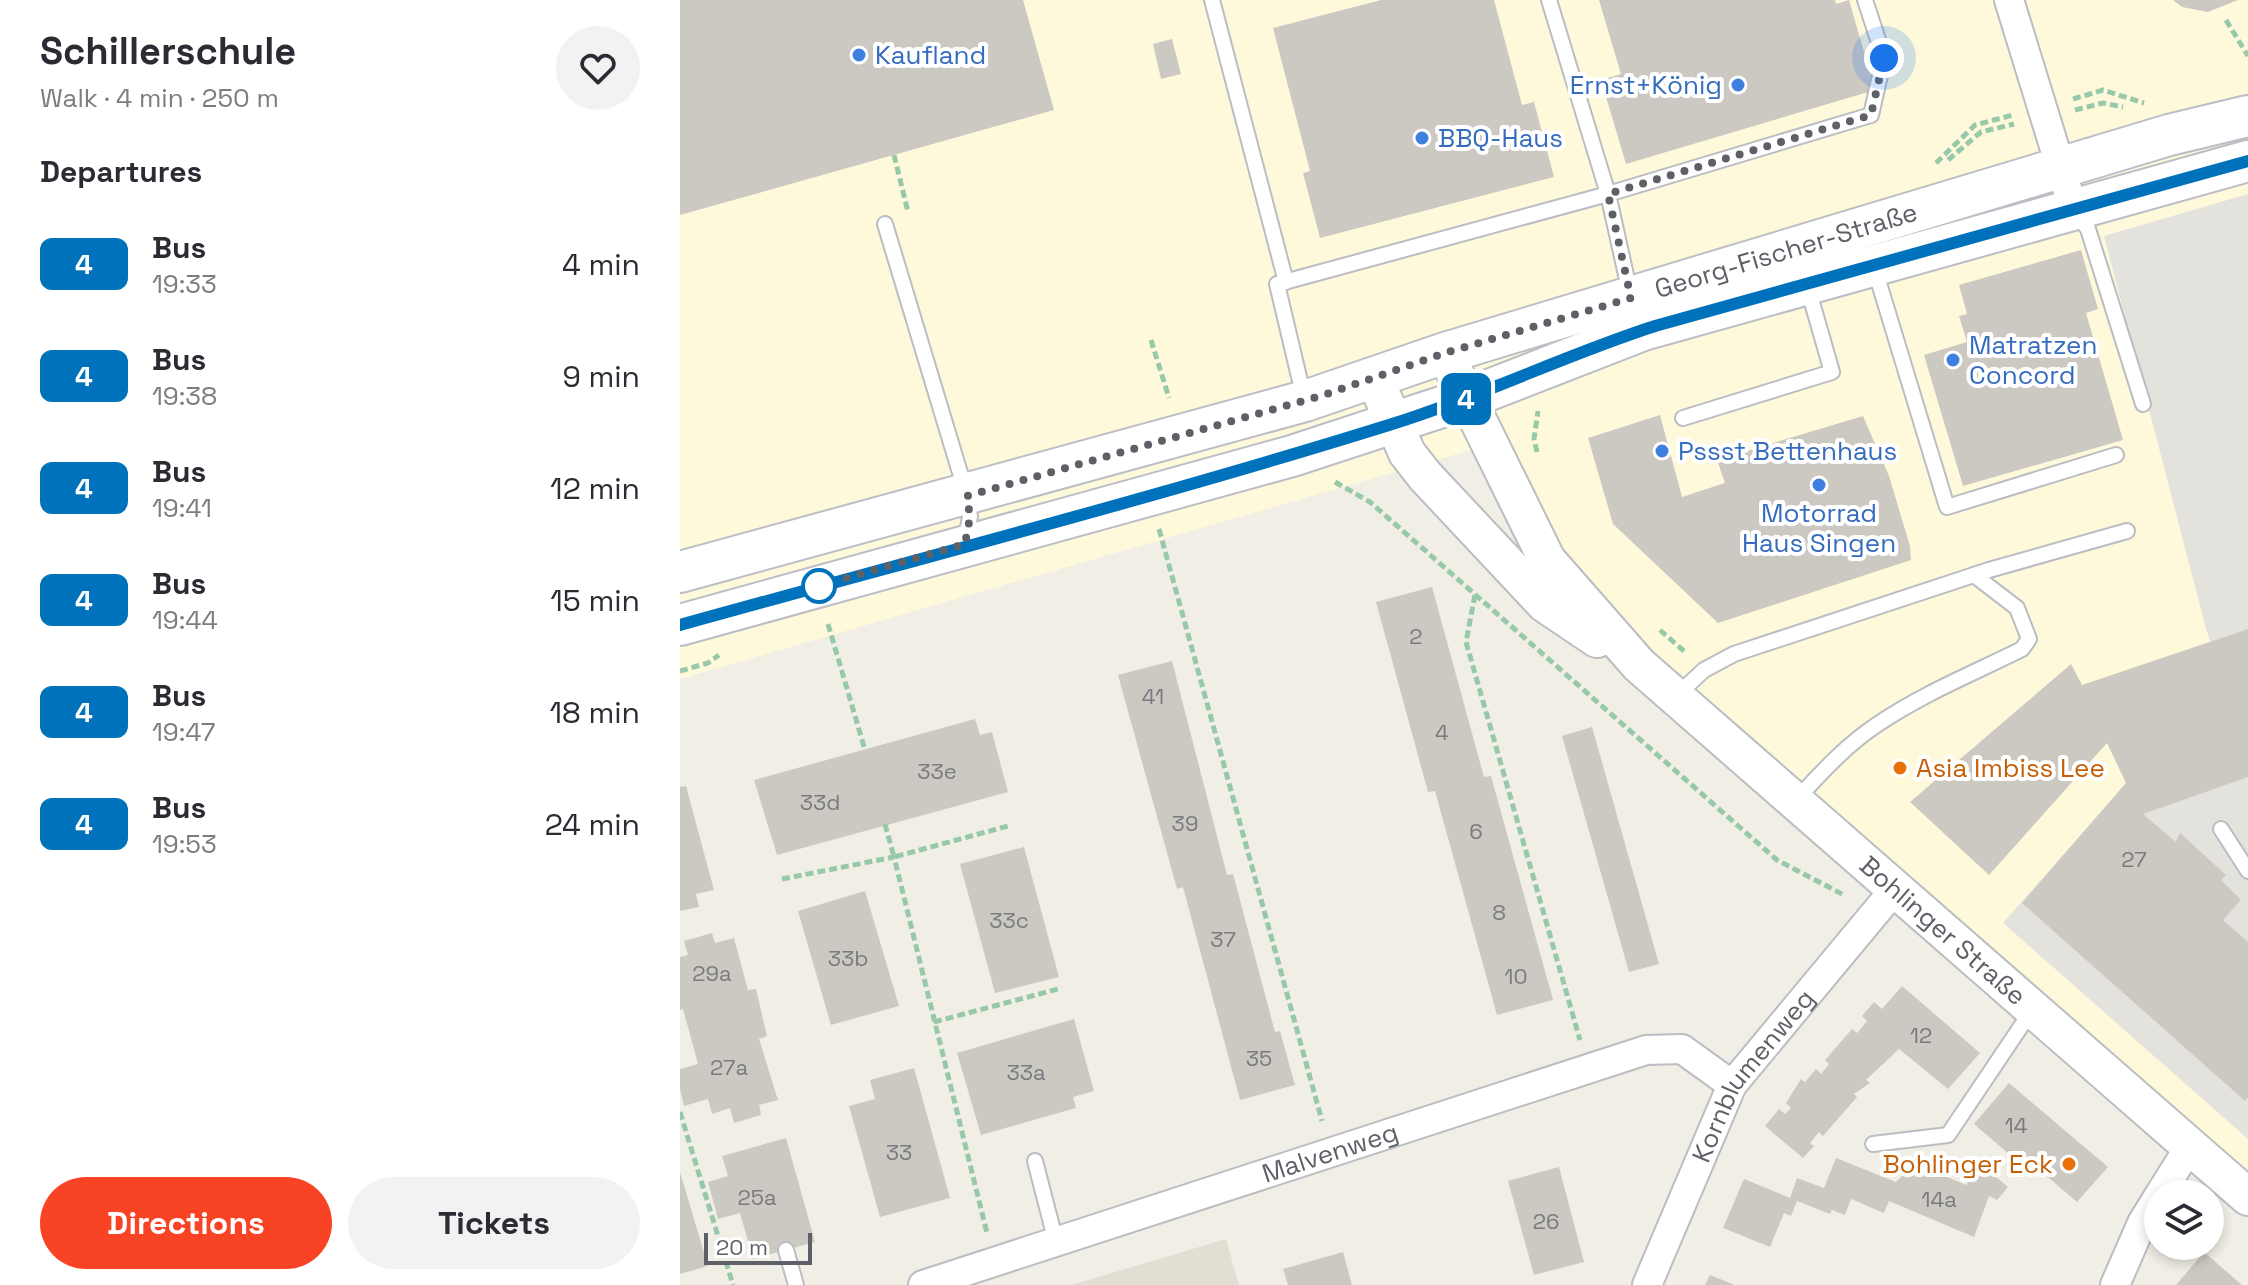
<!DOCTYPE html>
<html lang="en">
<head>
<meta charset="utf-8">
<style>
  :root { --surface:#fff; --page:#f2f2f3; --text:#2b2b33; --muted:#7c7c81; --accent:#f84324 }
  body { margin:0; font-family:"Space Grotesk",sans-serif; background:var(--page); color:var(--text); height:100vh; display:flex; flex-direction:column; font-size:30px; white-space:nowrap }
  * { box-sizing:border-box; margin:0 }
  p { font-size:26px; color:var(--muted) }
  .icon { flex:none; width:44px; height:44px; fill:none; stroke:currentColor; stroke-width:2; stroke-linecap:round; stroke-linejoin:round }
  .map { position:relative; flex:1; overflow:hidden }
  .drawer { display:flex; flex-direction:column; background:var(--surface); width:680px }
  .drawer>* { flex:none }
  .badge { padding:0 16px; border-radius:12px; font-size:28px; line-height:52px }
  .buttons { position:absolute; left:1464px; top:1180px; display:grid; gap:16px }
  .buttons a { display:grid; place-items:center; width:80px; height:80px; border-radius:50%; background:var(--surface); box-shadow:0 4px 12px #0003; font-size:40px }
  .scale { position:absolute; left:24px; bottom:20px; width:108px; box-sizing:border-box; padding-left:8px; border:4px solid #5d6167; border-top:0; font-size:22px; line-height:28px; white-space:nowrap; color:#5d6167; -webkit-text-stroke:6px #fff; paint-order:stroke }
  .you { position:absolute; width:40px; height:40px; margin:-20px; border:6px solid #fff; border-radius:50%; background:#1a73e8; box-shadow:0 0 0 12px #1a73e833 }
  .map>.badge { position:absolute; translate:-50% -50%; box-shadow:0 0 0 4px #fff }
  h2 { padding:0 40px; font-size:30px; line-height:72px }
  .round { display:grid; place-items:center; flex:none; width:84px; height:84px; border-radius:42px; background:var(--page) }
  .summary { display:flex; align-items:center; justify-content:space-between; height:136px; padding:0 40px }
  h1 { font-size:38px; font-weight:700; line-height:60px }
  .action { display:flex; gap:16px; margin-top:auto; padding:16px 40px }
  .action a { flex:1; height:92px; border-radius:48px; background:var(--accent); color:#fff; font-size:32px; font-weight:700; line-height:92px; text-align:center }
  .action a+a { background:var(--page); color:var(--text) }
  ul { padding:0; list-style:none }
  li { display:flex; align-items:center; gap:24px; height:112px; padding:0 40px }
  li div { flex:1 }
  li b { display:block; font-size:30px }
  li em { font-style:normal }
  li .badge { min-width:88px; font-weight:700; text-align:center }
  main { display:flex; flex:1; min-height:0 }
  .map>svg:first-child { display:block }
  .commercial { fill:#fff9dc }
  .industrial { fill:#e4e2dd }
  .education { fill:#e1ded4 }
  .building { fill:#ccc9c2 }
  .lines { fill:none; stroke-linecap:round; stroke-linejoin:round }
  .service-casing { stroke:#babdc2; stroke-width:18 }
  .minor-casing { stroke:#babdc2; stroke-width:32 }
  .tertiary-casing { stroke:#babdc2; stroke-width:40 }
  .secondary-casing { stroke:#bbbec4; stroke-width:44 }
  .path { stroke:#97c9a9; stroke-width:5; stroke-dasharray:8 4; stroke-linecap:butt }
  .service { stroke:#fff; stroke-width:14 }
  .minor { stroke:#fff; stroke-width:28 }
  .tertiary { stroke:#fff; stroke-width:36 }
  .secondary { stroke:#fff; stroke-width:40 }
  .line-casing { stroke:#fff; stroke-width:18 }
  .line { stroke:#0072bc; stroke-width:12 }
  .walk { stroke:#5d6167; stroke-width:8; stroke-dasharray:0 14.4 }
  .shop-dot { fill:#3f7fe0; stroke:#fff; stroke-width:3 }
  .stop-dot { fill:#fff; stroke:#0072bc; stroke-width:4 }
  .food-dot { fill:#e8710a; stroke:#fff; stroke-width:3 }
  .labels { text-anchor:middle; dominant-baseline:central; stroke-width:8; stroke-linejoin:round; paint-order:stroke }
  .number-label { font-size:22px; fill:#797b7e }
  .shop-label { font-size:26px; fill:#366cbe; stroke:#fff; text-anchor:start }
  .street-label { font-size:26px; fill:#5d6167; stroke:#fff }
  .food-label { font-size:26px; fill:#c56008; stroke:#fff; text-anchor:start }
</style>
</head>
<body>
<main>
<section class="drawer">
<div class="summary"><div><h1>Schillerschule</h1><p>Walk · 4 min · 250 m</p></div><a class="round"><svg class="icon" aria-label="heart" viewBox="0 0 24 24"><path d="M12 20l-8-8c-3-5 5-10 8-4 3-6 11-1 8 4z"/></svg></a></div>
<h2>Departures</h2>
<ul>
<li><span class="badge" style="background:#0072bc;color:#fff">4</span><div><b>Bus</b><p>19:33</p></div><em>4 min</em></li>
<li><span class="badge" style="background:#0072bc;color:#fff">4</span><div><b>Bus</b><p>19:38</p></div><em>9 min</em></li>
<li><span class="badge" style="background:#0072bc;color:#fff">4</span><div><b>Bus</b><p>19:41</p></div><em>12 min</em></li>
<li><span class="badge" style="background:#0072bc;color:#fff">4</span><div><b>Bus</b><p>19:44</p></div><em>15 min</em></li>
<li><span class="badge" style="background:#0072bc;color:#fff">4</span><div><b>Bus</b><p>19:47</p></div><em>18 min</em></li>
<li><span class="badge" style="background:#0072bc;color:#fff">4</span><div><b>Bus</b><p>19:53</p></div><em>24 min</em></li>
</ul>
<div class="action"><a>Directions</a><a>Tickets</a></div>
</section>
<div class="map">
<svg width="1568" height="1285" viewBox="0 0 1568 1285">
  <rect width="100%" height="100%" fill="#f1efe5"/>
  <path class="commercial" d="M0,0H1568V1197L959,665L808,445L0,679Z"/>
  <path class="industrial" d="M1568,194V1139L1323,923L1446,783L1566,744L1526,629L1424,236Z"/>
  <path class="education" d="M546,1239L559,1285H391L432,1273Z"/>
  <g class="building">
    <path d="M0,0H343L374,110L0,215Z"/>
    <path d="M701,0H814L842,105L854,102L874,177L640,238L623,173L630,171L593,28Z"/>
    <path d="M919,0H1155L1156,4L1169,0L1195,90L946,164L921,80L941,74Z"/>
    <path d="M1493,0H1558L1528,12L1502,7Z"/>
    <path d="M492,39L501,74L481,79L473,44Z"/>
    <path d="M1401,250L1418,309L1406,313L1443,440L1283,486L1244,355L1287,342L1279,316L1287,314L1279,285Z"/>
    <path d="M980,415L1002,497L1045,483L1037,460L1183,416L1209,476L1230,546L1231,560L1038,623L933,524L908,438Z"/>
    <path d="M752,587L804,777L811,776L873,1000L817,1015L755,791L748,792L696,602Z"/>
    <path d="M1568,629V777L1463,814L1496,842L1500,833L1546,875L1541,880L1561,900L1543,920L1568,942V1097L1565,1101L1342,903L1446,783L1427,743L1309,875L1230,802L1391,664L1402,685Z"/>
    <path d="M492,661L547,875L553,874L595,1032L600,1031L615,1085L560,1100L503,887L497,889L438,675Z"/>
    <path d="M295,719L300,735L312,732L328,792L97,855L74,780Z"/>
    <path d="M912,727L979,964L949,972L882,736Z"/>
    <path d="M6,786L34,890L16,894L19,907L0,911V787Z"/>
    <path d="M344,847L379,977L315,993L280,864Z"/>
    <path d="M185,891L219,1006L151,1025L118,911Z"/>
    <path d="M32,933L35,943L54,938L68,990L76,989L87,1036L79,1039L98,1100L79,1105L81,1115L54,1123L50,1108L32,1114L28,1099L4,1106L0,1089V1069L18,1064L3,1009L0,1010V957L8,955L4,941Z"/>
    <path d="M1222,986L1300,1053L1268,1089L1219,1049L1186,1080L1190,1083L1174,1094L1177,1097L1143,1136L1139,1132L1130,1143L1134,1146L1123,1158L1085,1126L1099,1109L1105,1114L1111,1108L1106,1103L1121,1079L1125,1082L1136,1069L1141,1074L1149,1064L1145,1060L1172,1029L1177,1033L1187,1021L1182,1016L1194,1002L1202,1009Z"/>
    <path d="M394,1019L414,1091L393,1097L396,1108L301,1135L277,1053Z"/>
    <path d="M234,1068L270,1198L200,1217L169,1106L195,1099L190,1080Z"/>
    <path d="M1329,1083L1428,1167L1397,1202L1349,1161L1344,1167L1294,1124Z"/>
    <path d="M106,1138L135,1242L73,1259L60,1213L38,1219L28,1182L48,1176L42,1156Z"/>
    <path d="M1156,1158L1216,1182L1235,1163L1286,1185L1302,1165L1328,1187L1317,1200L1309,1196L1294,1237L1209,1201L1204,1213L1171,1199L1165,1215L1152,1210L1150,1214L1117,1201L1111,1216L1104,1213L1090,1247L1043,1228L1064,1179L1110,1198L1117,1178L1144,1188Z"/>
    <path d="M879,1167L904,1262L854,1275L828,1181Z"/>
    <path d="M0,1172L28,1266L0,1274Z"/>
    <path d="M663,1252L672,1285H608L603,1269Z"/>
    <path d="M1524,1252L1562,1285H1496Z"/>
    <path d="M1030,1275L1055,1285H1025Z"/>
  </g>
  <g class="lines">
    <defs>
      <g id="service">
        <path d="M532,0L606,282"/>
        <path d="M1396,214L1408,229L1463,404"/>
        <path d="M205,224L287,496L290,517L285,543"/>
        <path d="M1195,270L1267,507L1436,455"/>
        <path d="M950,293L928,194L1191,115L1204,58L1185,0"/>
        <path d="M624,398L597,284L928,194L869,0"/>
        <path d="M1003,418L1152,372L1127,285"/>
        <path d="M996,696L1024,670L1054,654L1309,570L1447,531"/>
        <path d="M1115,801C1141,773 1166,745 1198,724C1242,694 1294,673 1342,649L1349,639L1337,608L1294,575"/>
        <path d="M1541,829L1568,871"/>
        <path d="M1193,1144L1268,1135L1352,1010"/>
        <path d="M355,1161L376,1242"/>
        <path d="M106,1250L116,1285"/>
      </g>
      <g id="minor">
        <path d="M1329,0L1394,211"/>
        <path d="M1480,1194L1510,1146"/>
        <path id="s1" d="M243,1285L966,1050L1002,1049L1052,1085"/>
        <path id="s2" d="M967,1285L1052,1085L1215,889"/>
        <path d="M1435,1285L1462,1223L1478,1197"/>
      </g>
      <g id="tertiary">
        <path id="s3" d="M765,353L867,560L959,665L1568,1197"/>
        <path d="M694,377L727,453L745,476L865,604L917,639"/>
      </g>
      <g id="secondary">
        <path id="s4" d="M0,572L625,401L765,353L1489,135L1568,116"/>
        <path d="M0,625L612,456L786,399L963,330L1568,161"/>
      </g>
    </defs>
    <use href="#service" class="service-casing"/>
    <use href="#minor" class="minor-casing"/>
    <use href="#tertiary" class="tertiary-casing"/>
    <use href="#secondary" class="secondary-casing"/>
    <g class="path">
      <path d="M1546,20L1568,56"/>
      <path d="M1393,99L1423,90L1464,103"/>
      <path d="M1395,110L1423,103L1443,107"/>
      <path d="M214,155L228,212"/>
      <path d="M1268,160L1301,132L1334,124"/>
      <path d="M1256,163L1295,125L1333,115"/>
      <path d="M471,340L489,398"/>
      <path d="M857,452L854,439L858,411"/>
      <path d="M655,482L690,502L1097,860L1164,895"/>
      <path d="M479,529L642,1121"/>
      <path d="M795,595L786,642L900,1040"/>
      <path d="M148,624L185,750"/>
      <path d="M980,630L1006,653"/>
      <path d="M0,671L28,663L39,655"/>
      <path d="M205,824L214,857L328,826"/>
      <path d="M102,879L214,857L307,1233"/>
      <path d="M254,1022L378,989"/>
      <path d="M0,1112L53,1285"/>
    </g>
    <use href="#service" class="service"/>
    <use href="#minor" class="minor"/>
    <use href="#tertiary" class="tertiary"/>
    <use href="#secondary" class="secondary"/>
  </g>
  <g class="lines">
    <defs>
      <path id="line" d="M0,625C237,559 475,498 709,425C800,397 885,355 975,326L1568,161"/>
    </defs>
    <use href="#line" class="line-casing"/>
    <use href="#line" class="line"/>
    <path class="walk" d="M139,586L285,544L290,517L287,496L644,395L765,353L951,298L928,194L1191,115L1204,58"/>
  </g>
  <g class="shop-dot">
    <circle cx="179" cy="55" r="8"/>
    <circle cx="1058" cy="85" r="8"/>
    <circle cx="742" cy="138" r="8"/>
    <circle cx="1273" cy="360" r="8"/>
    <circle cx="982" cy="451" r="8"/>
    <circle cx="1139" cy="485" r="8"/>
  </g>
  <circle class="stop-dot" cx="139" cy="586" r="16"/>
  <g class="food-dot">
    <circle cx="1220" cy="768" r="8"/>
    <circle cx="1389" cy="1164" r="8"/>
  </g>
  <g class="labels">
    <g class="number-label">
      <text x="736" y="636">2</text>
      <text x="473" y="696">41</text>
      <text x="762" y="732">4</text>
      <text x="257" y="771">33e</text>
      <text x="140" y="802">33d</text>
      <text x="505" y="823">39</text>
      <text x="796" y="831">6</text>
      <text x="1454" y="859">27</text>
      <text x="819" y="912">8</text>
      <text x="329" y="920">33c</text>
      <text x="543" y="939">37</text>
      <text x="168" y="958">33b</text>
      <text x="32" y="973">29a</text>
      <text x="836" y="976">10</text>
      <text x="1241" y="1035">12</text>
      <text x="579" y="1058">35</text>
      <text x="49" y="1067">27a</text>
      <text x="346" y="1072">33a</text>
      <text x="1336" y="1125">14</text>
      <text x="219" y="1152">33</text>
      <text x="77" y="1197">25a</text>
      <text x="1259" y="1199">14a</text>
      <text x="866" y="1221">26</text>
    </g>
    <g class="shop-label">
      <text x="195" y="55">Kaufland</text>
      <text x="1042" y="85" text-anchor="end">Ernst+König</text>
      <text x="758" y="138">BBQ-Haus</text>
      <text x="1289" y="345">Matratzen<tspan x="1289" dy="30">Concord</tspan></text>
      <text x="998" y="451">Pssst Bettenhaus</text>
      <text x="1139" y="513" text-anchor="middle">Motorrad<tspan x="1139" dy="30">Haus Singen</tspan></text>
    </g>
    <g class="street-label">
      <text stroke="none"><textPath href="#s4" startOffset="1152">Georg-Fischer-Straße</textPath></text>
      <text stroke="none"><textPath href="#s3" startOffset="774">Bohlinger Straße</textPath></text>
      <text stroke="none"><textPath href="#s2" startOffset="236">Kornblumenweg</textPath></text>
      <text stroke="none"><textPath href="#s1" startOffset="428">Malvenweg</textPath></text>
    </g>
    <g class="food-label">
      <text x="1236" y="768">Asia Imbiss Lee</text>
      <text x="1373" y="1164" text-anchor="end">Bohlinger Eck</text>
    </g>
  </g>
</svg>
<div class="buttons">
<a><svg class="icon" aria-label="layers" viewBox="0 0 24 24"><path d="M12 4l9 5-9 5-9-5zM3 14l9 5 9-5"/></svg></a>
</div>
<div class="scale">20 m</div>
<div class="you" style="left:1204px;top:58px"></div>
<b class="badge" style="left:786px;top:399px;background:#0072bc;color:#fff">4</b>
</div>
</main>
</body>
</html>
